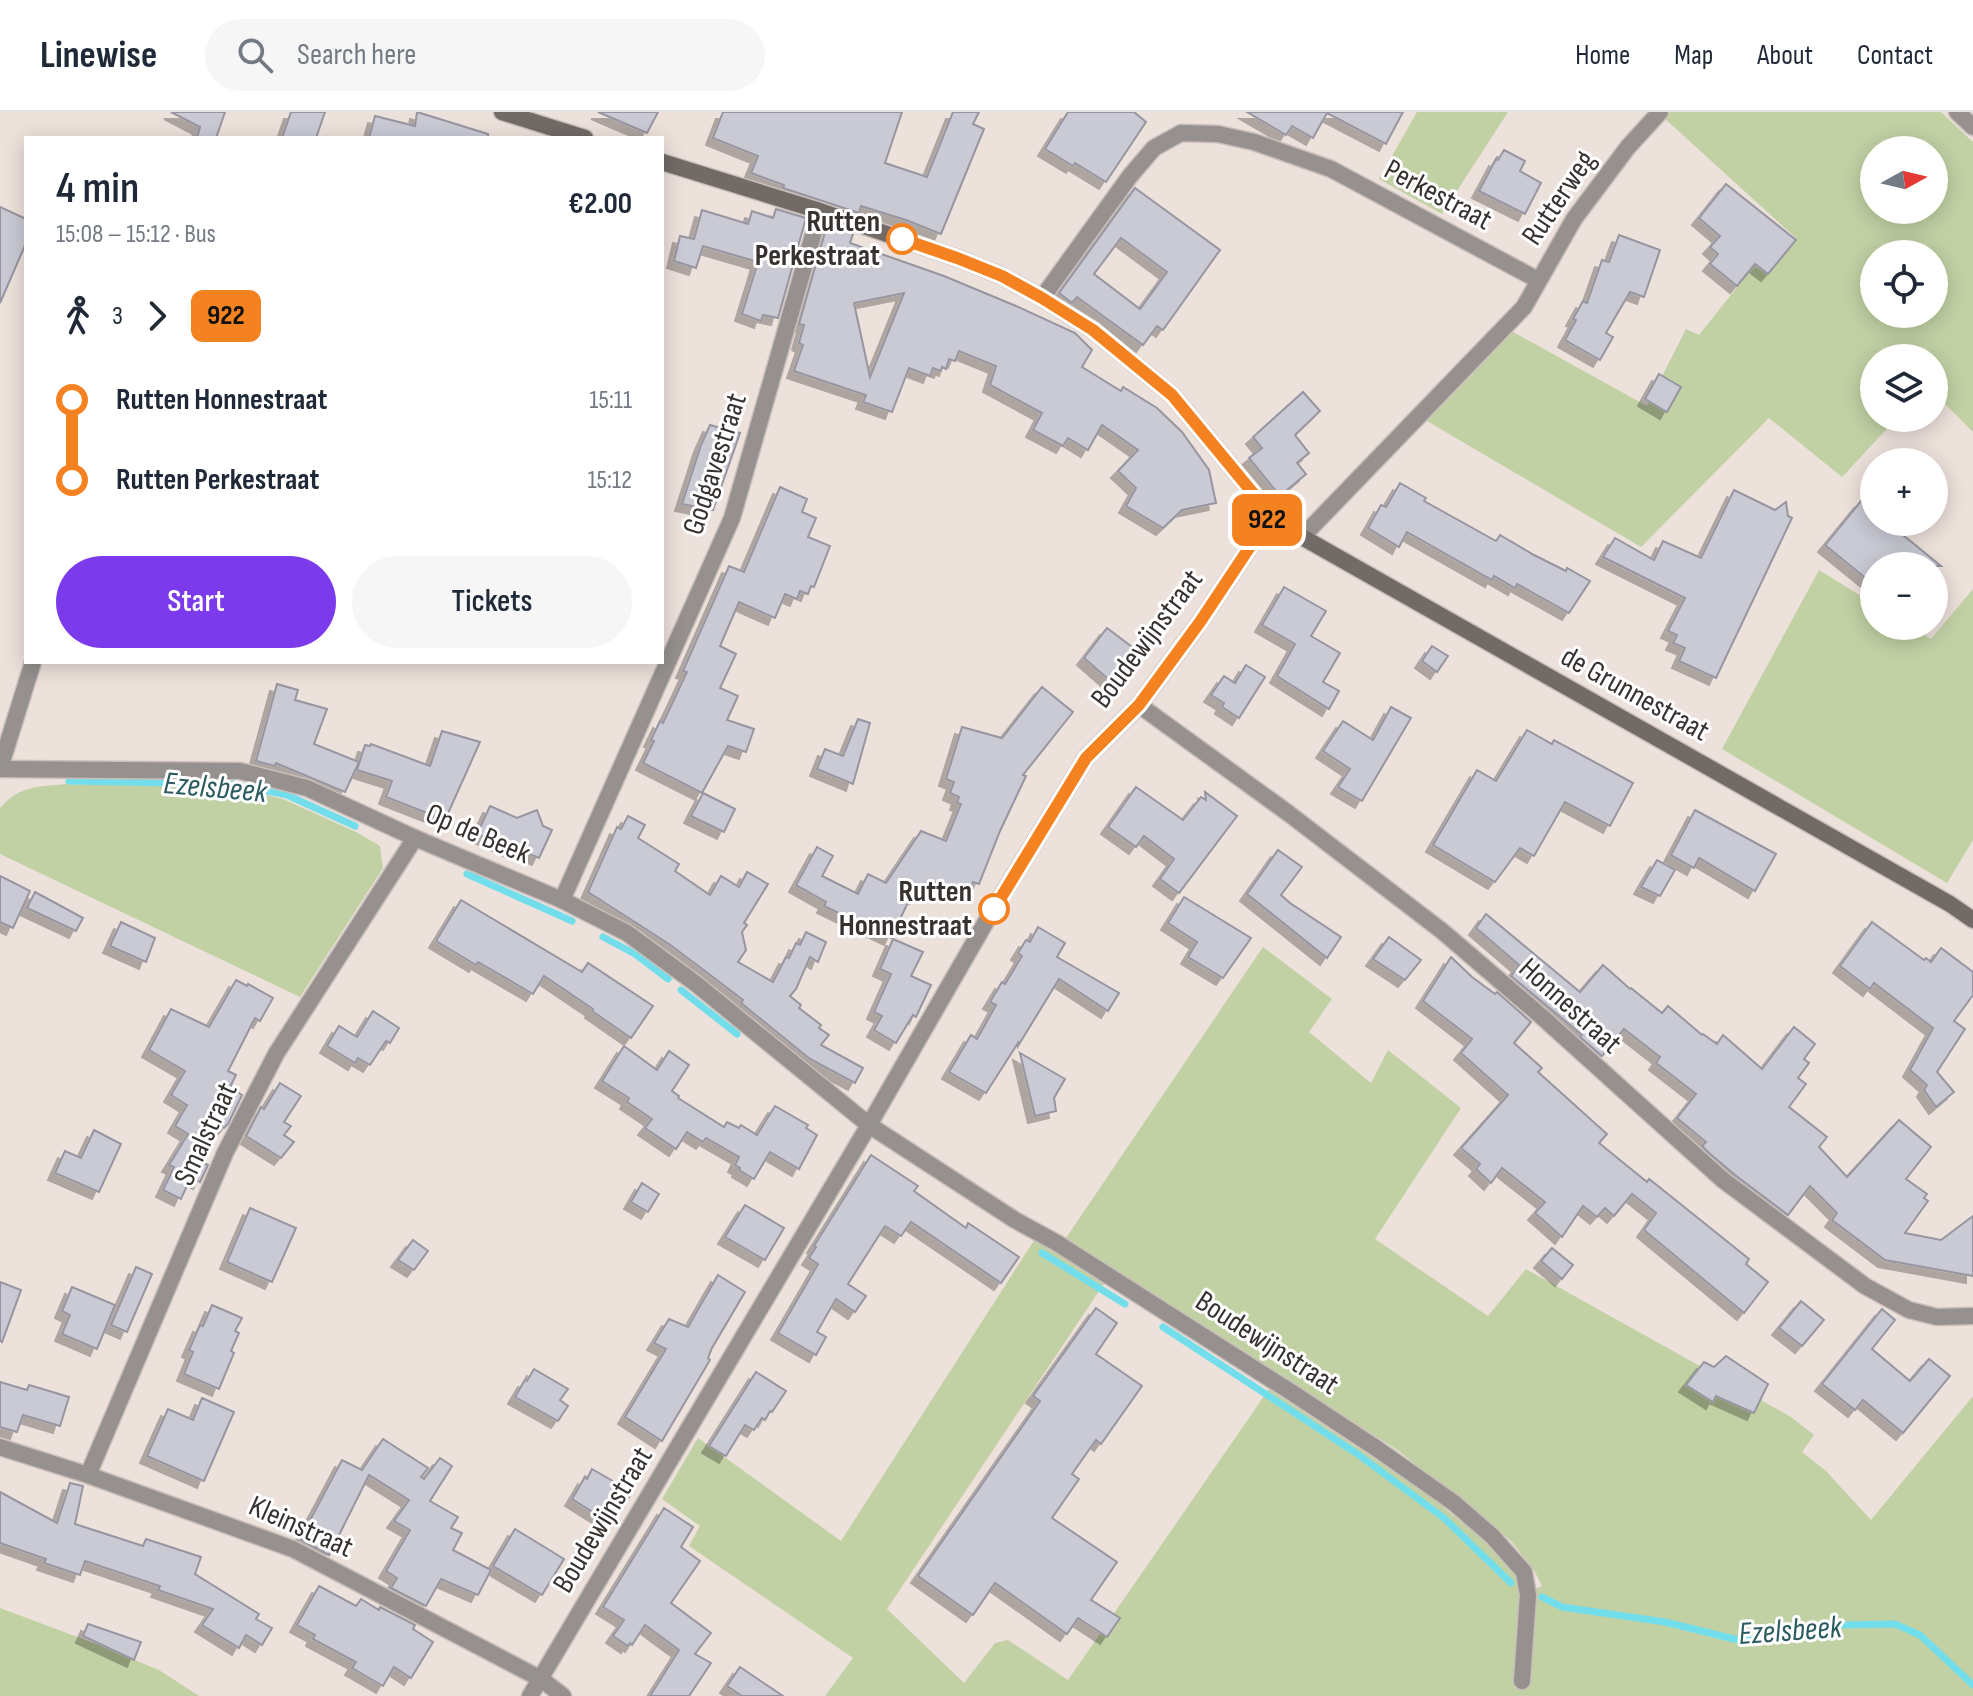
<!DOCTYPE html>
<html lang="en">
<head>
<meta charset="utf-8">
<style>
  :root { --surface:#fff; --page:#f6f6f7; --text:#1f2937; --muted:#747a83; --line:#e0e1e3; --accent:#7c3aed }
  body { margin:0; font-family:"Sofia Sans Condensed",sans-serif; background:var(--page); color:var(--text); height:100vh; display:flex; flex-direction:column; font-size:30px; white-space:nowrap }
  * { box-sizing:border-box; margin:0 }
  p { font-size:26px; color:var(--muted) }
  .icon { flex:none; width:44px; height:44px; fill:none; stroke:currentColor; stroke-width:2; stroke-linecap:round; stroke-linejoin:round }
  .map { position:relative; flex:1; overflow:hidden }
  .panel { position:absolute; left:24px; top:24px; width:640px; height:528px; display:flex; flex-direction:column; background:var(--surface); border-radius:0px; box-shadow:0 4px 20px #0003 }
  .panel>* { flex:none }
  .badge { padding:0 16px; border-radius:12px; font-size:28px; line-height:52px }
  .needle { width:52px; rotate:82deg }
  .controls { position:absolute; left:1860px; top:24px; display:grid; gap:16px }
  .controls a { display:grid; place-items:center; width:88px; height:88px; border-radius:50%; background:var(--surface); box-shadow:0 4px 20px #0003; font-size:40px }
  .map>.badge { position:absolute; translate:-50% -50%; box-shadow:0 0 0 4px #fff }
  .legs { display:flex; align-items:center; gap:12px; height:88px; padding:0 32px; font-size:26px }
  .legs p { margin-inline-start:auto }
  .summary { display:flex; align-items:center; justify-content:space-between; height:136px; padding:0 32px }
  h1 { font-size:44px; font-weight:600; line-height:60px }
  .cta { display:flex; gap:16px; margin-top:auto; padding:16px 32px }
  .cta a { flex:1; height:92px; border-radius:48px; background:var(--accent); color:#fff; font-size:32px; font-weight:600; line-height:92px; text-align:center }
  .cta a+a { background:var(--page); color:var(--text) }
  ul { padding:0 32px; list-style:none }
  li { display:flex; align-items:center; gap:28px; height:80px; font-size:30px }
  li i { display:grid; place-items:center; width:12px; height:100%; margin:0 10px; background:currentColor }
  li i::after { content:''; width:20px; height:20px; margin:-10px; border:6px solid; border-radius:50%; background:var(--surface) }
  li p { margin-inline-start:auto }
  li:first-child i { background:linear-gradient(#0000 50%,currentColor 0) }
  li:last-child i { background:linear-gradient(currentColor 50%,#0000 0) }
  header { display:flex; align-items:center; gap:48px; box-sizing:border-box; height:112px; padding:0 40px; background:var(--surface); border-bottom:2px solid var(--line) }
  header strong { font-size:38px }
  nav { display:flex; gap:44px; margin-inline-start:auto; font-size:28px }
  .search { width:560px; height:72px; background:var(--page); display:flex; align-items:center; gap:20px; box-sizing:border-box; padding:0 28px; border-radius:44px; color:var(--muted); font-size:30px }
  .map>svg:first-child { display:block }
  .green { fill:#c1d1a4; fill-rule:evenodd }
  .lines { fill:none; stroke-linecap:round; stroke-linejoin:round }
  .stream { stroke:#73deeb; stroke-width:7 }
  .building { fill:#cacad5; stroke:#9695a0; stroke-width:2; fill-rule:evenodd; filter:url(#shadow) }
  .street-casing { stroke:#c9beb9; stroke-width:19 }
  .secondary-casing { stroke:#c9beb9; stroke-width:19 }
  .street { stroke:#96918f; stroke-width:16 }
  .secondary { stroke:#716a67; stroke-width:16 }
  .line-1-casing { stroke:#fff; stroke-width:18 }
  .line-1 { stroke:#f58220; stroke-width:12 }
  .stop-1-dot { fill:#fff; stroke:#f58220; stroke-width:4 }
  .labels { text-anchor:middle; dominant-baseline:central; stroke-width:6; stroke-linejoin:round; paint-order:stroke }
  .street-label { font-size:30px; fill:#373230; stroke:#fff }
  .stop-label { font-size:30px; font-weight:bold; fill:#373230; stroke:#fff; text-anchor:end }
  .water-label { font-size:32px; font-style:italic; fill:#2c5b60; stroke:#fff }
</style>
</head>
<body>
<header>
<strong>Linewise</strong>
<div class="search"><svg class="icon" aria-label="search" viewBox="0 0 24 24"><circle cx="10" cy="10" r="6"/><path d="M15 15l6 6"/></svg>Search here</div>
<nav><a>Home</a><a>Map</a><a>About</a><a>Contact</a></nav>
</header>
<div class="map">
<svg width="1973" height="1584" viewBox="0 0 1973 1584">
  <defs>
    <filter id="shadow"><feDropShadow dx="-7" dy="7" stdDeviation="0" flood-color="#0004"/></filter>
  </defs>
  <rect width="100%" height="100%" fill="#ede1db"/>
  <g class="green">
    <path d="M1417,0H1508L1442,102L1379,67Z"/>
    <path d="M1670,0H1941L1973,30V320L1934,281V246H1874V306H1897L1842,365L1769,306L1641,435L1427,309L1513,220L1647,294L1686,217L1699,223L1754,154L1769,163L1796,126L1664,6ZM1874,38H1934V98H1874ZM1874,142H1934V202H1874Z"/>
    <path d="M1819,458L1874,492V514H1910L1931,527L1973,477V728L1947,771L1722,637Z"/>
    <path d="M67,672L232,675L283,687L356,720L380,734L383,756L300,885L0,742V696C20,673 38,675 67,672Z"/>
    <path d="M1263,835L1332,887L1309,920L1371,971L1388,938L1461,996L1375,1127L1488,1204L1526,1157L1791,1305L1814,1323L1802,1340L1825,1358L1871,1408L1973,1284V1584H825L853,1546L689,1434L700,1414L662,1387L698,1326L841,1429L1035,1127L1105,1170L887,1497L964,1571L995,1531L1008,1528L1068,1568L1269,1277L1422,1378L1480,1425L1514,1462L1535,1477L1542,1474L1534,1458L1511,1429L1399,1339L1066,1126Z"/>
    <path d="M0,1496L99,1533L159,1558L199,1584H0Z"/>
  </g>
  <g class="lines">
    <g class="stream">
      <path d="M69,669L231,672L287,683L355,714"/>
      <path d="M467,762L572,809"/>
      <path d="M603,825L635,842L668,867"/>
      <path d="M681,878L737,922"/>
      <path d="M1042,1141L1125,1192"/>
      <path d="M1163,1215L1356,1341L1444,1406L1511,1471"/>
      <path d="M1542,1485L1562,1495L1665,1510L1742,1529L1766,1526L1795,1516L1839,1513L1895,1512L1920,1523L1973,1573"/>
    </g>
  </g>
  <g class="building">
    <path d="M171,0H225L216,26H197L200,15Z"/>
    <path d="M291,0H325L316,26H282Z"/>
    <path d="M417,0L488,22V26H369L375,4L415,14Z"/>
    <path d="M598,0H658L647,21Z"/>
    <path d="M723,0H902L885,51L927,65L953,0H979L973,12L984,17L941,122L906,108L861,94L859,101L783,76L784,73L751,61L758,44L713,26Z"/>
    <path d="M1068,0H1134L1146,10L1106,70L1075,51L1073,54L1045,37Z"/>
    <path d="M1247,0H1403L1386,32L1327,1L1313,26L1292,14L1286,23Z"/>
    <path d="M1504,38L1525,49L1520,59L1541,71L1525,102L1479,79L1496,47L1498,48Z"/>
    <path d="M1726,72L1796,128L1768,162L1755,152L1737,174L1710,152L1718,142L1710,135L1720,124L1699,106Z"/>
    <path d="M1135,76L1220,138L1163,218L1157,214L1143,233L1077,185L1072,191L1059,181ZM1121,126L1167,160L1140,197L1094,162Z"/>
    <path d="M0,95L26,107V131L0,191Z"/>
    <path d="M776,97L806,106L778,206L763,203L761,209L742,202L758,150L703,134L696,156L674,149L680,124L694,127L702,98L748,112L752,99L773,106Z"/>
    <path d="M827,113L853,122L850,131L944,164L1016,194L1075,221L1092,238L1082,255L1121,279L1123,275L1157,296L1182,320L1209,358L1216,391L1182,398L1163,416L1126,394L1136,376L1118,359L1138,338L1102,313L1088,338L1068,326L1063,334L1033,318L1042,301L990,273L996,254L959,239L955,249L949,247L946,257L942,255L941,259L933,256L930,264L909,256L892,300L863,290L866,283L794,259L803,233L799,231L804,213L799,212ZM904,181L870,265L854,191Z"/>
    <path d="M1619,123L1660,138L1644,185L1630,180L1606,221L1613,225L1600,248L1565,228L1576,208L1573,207L1583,189L1587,191L1602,148L1609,150Z"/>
    <path d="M1659,262L1681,275L1667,300L1645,287Z"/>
    <path d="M1303,280L1320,299L1295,323L1309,341L1297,351L1306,362L1280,384L1249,346L1262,336L1253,325Z"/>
    <path d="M710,313L740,321L713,398L682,392L701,333Z"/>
    <path d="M1400,371L1426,386L1424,389L1496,429L1500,423L1534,443L1566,459L1567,456L1590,469L1569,501L1517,472L1515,476L1494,464L1492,468L1407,420L1399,435L1368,416L1381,393L1386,395Z"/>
    <path d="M780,375L807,387L802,400L816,406L808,425L830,434L814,475L811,474L808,482L800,479L797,487L785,482L775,506L739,490L720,534L736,542L720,576L738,584L727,608L754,617L746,640L728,634L702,681L643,651L654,629L651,628L660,609L663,611L687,560L683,559L729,454L744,460Z"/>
    <path d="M1734,378L1775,398L1786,390L1788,404L1792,406L1716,566L1679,549L1685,536L1673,531L1677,523L1668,519L1685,486L1603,445L1615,426L1654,448L1663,429L1701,446Z"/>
    <path d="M1861,389L1874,400V410H1887L1941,454H1874V473L1825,433Z"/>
    <path d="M1284,475L1326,499L1311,524L1340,541L1323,570L1339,579L1329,597L1277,564L1295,532L1262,513Z"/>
    <path d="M1107,516L1140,541L1115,573L1084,546Z"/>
    <path d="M1432,534L1448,544L1437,560L1422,549Z"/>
    <path d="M1246,553L1265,565L1239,606L1222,595L1224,591L1211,583L1224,564L1235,571Z"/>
    <path d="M277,572L298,578L295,588L327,597L314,632L359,650L345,680L276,651L275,654L256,649Z"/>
    <path d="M1042,575L1073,600L1023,663L1026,664L1000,719L979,772L973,770L969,781L928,768L916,785L912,782L891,826L824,794L826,790L796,773L817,735L833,744L822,764L858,782L868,762L886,771L921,719L946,729L961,692L957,691L959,685L950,681L954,670L946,667L962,615L1002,626Z"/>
    <path d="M1391,595L1411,606L1362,689L1338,675L1350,657L1323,639L1343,609L1373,628Z"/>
    <path d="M858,607L870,611L853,672L817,657L825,637L843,644Z"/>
    <path d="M1527,618L1552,632L1554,628L1633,671L1610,714L1565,690L1534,744L1520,736L1495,770L1433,733L1477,658L1496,669Z"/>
    <path d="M442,619L480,630L445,708L386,685L392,669L357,658L365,633L370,634L371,632L430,654Z"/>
    <path d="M1136,675L1183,708L1201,685L1206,688L1205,680L1237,704L1179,781L1160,767L1174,747L1144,724L1136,735L1108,715Z"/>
    <path d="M703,681L735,697L724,720L691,704Z"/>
    <path d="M490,694L517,706L537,698L543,714L552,718L539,746L518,737L517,740L477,722Z"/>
    <path d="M1695,698L1776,742L1755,779L1699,746L1694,756L1671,743Z"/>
    <path d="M628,704L645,713L638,726L679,752L675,759L710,783L721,764L739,775L747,760L768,772L744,811L747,813L742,820L746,838L738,850L773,870L786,845L789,846L796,831L800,833L806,820L826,830L818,850L810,845L796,877L790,884L801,893L799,896L821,913L819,916L829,923L821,933L863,956L855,971L810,947L741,891L743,888L697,853L669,832L588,780L617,715L621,717Z"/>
    <path d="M1278,738L1302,755L1281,783L1290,791L1341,825L1327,846L1247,782Z"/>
    <path d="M1657,748L1675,758L1660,784L1641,775Z"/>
    <path d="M0,764L30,779L13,816L0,810Z"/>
    <path d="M35,780L83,806L76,819L27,796Z"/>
    <path d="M1184,785L1251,826L1223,866L1188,845L1197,830L1168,811Z"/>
    <path d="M461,788L582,860L588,851L653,894L631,926L592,899L593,897L544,864L533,882L478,850L476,853L436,829Z"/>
    <path d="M1486,802L1580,880L1603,853L1630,877L1631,876L1662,901L1668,894L1702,923L1703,922L1717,932L1723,923L1762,957L1794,915L1815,932L1804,947L1809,951L1798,966L1806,972L1789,995L1827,1025L1819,1035L1847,1065L1899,1008L1931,1035L1906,1067L1927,1082L1924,1086L1928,1089L1905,1121L1941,1128L1973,1104V1164L1885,1148L1832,1108L1837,1101L1810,1074L1788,1103L1735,1063L1709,1041L1702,1034L1706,1030L1677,1006L1696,982L1656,951L1660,945L1624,917L1602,944L1580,925L1582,923L1511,864L1519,853L1476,816Z"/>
    <path d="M121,810L155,826L146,850L110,834Z"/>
    <path d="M1872,810L1924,848L1926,846L1931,850L1941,836L1973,860V883L1954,909L1965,917L1937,960L1954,980L1936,995L1924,978L1927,973L1910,958L1933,916L1874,871L1870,877L1840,854Z"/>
    <path d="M1038,815L1065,831L1057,845L1119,881L1108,899L1059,867L1018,934V931L986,981L949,960L971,923L977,927L996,893L990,890L1002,870L1005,872L1022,844L1018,841L1026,828L1030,830Z"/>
    <path d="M1389,825L1421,848L1405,868L1373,847Z"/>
    <path d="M893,827L923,840L911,864L931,873L916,905L913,903L896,931L874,918L882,904L874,900L891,862L880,857Z"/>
    <path d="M1451,845L1472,865L1495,882L1497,880L1531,910L1514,931L1542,956L1538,960L1607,1022L1599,1031L1647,1070L1649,1067L1658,1074L1749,1147L1746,1152L1768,1170L1744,1201L1644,1118L1656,1101L1632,1082L1614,1104L1605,1096L1597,1105L1583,1094L1562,1125L1535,1101L1545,1090L1502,1056L1491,1071L1476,1057L1480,1052L1461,1036L1508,983L1461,941L1472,927L1423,889Z"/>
    <path d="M236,868L247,874L248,872L273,886L260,909L255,906L228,959L236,963L230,975L242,983L228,1012L224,1016L217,1012L196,1047L208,1053L200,1070L191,1065L181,1087L163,1078L174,1055L169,1053L188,1022L175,1014L187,993L171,983L185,959L149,938L171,897L209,915Z"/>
    <path d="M373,899L399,916L390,931L386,929L370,953L358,946L355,951L327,934L339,914L357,925Z"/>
    <path d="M624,934L657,958L669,939L689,953L672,979L679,984L678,986L724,1015L727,1010L739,1016L741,1013L757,1023L775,994L808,1013L806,1016L817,1023L799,1057L770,1040L754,1067L739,1058L740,1056L735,1053L739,1045L706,1026L703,1030L687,1020L676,1037L645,1016L652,1007L627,990L629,986L602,969Z"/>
    <path d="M1020,941L1065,967L1054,986L1056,999L1035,1004Z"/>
    <path d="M280,971L301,984L284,1010L291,1014L284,1023L294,1030L281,1046L246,1024L261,995L264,997Z"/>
    <path d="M94,1018L121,1032L99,1080L55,1061L65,1039L81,1046Z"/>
    <path d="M871,1043L918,1074L914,1079L966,1116L968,1111L1019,1145L1001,1171L911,1110L901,1124L885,1114L848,1172L866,1184L855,1200L836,1187L817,1220L826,1225L816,1243L778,1221L818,1152L809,1146L816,1135L814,1134Z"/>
    <path d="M642,1071L659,1082L648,1100L631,1090Z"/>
    <path d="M745,1093L784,1116L765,1148L725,1125Z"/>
    <path d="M250,1096L296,1116L272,1170L227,1150Z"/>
    <path d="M413,1128L428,1139L414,1158L398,1148Z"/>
    <path d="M1552,1136L1573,1153L1562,1167L1541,1149Z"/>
    <path d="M136,1155L152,1162L127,1220L111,1213Z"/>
    <path d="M718,1163L745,1180L712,1236L708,1246L710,1248L662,1329L625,1305L666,1237L654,1231L669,1207L688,1215Z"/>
    <path d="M0,1170L21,1178L2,1230L0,1229Z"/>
    <path d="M72,1175L115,1193L97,1237L62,1222L70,1203L62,1199Z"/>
    <path d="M1801,1189L1824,1208L1802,1234L1779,1216Z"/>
    <path d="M212,1193L242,1206L235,1219L239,1221L231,1239L234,1241L219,1277L184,1262L193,1240L189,1238L200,1213L203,1214Z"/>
    <path d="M1096,1196L1117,1211L1096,1242L1142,1274L1101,1332L1096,1328L1072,1362L1079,1367L1052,1406L1117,1450L1091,1488L1120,1506L1107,1525L1078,1506L1067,1522L995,1471L973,1503L918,1464L1040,1289L1033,1284Z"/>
    <path d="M1882,1197L1895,1208L1872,1237L1910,1269L1929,1247L1950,1264L1903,1321L1863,1288L1855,1298L1822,1272Z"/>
    <path d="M1726,1244L1768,1272L1754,1301L1716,1284L1713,1290L1686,1273L1704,1250L1714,1255Z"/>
    <path d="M534,1257L568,1277L560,1288L568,1294L558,1309L515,1285L525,1268L527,1269Z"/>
    <path d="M756,1260L786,1279L772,1300L770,1299L765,1308L762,1306L754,1318L745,1313L726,1344L709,1334Z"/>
    <path d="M0,1270L27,1278L29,1273L69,1285L60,1314L23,1303L17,1320L0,1315Z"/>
    <path d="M202,1286L234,1300L204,1369L147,1344L168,1297L193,1308Z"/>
    <path d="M383,1327L428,1356L421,1365L424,1367L440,1346L452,1354L430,1389L458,1405L451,1416L462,1421L453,1438L491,1458L478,1483L441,1467L426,1494L391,1476L397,1466L386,1459L410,1418L394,1409L409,1388L369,1363L329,1443L300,1427L342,1348L362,1358Z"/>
    <path d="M592,1357L632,1380L612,1412L572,1387L585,1365L587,1367Z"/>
    <path d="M70,1371L83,1374L75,1412L143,1434L146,1427L201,1445L195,1462L259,1502L256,1507L272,1516L262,1533L246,1523L239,1536L202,1513L213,1497L158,1478L160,1474L85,1449L80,1463L44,1451L46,1447L0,1431V1380L57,1411Z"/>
    <path d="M664,1396L693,1415L681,1435L700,1449L671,1491L711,1521L695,1542L711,1551L689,1584H650L679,1538L645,1513L632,1533L630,1531L628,1534L613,1524L624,1508L603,1495Z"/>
    <path d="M515,1417L564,1447L542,1483L493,1454Z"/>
    <path d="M319,1474L356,1494L361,1487L379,1498L380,1495L415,1513L413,1517L433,1530L411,1566L394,1555L383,1574L352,1556L356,1550L313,1527L315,1523L297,1513Z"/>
    <path d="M88,1512L141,1530L134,1548L83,1524Z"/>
    <path d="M740,1555L783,1584H742L727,1574Z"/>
  </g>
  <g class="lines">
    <defs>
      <g id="street">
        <path d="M1957,0L1973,15"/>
        <path d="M1042,186L1130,64L1154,36L1181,21L1218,22L1254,30L1331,57L1538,168"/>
        <path d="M1302,425L1524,195L1574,107L1628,35L1660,0"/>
        <path d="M1139,593L1288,701L1442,819L1541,904L1723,1068L1865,1174L1909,1198L1937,1205L1973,1204"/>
        <path d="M0,656L33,550"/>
        <path d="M0,657L240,659L307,676L415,726L562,788L627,821L695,871L869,1013L1015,1108L1057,1131L1291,1280L1376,1336L1454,1391L1492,1424L1524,1460L1528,1483L1522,1569"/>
        <path d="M562,788L732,406L820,99"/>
        <path d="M0,1335L88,1363L293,1437L541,1567L563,1584"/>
        <path d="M88,1363L225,1041L276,942L415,726"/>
        <path d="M530,1584L869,1013L987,808L1086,646L1139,593L1200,510L1271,403"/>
      </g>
      <g id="secondary">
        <path d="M502,0L585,26"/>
        <path d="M662,50L820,99L957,146L1002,164L1042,186L1093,218L1172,283L1271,403L1302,425L1950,792L1973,808"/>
      </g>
    </defs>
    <use href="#street" class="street-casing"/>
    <use href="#secondary" class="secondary-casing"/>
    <use href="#street" class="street"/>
    <use href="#secondary" class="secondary"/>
  </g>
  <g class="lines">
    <defs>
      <path id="line-1" d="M902,127L957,146L1002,164L1042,186L1093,218L1172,283L1271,403L1200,510L1139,593L1086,646L994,797"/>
    </defs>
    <use href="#line-1" class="line-1-casing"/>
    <use href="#line-1" class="line-1"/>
  </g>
  <g class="stop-1-dot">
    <circle cx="902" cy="127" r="14"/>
    <circle cx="994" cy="797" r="14"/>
  </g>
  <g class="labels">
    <g class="street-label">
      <text transform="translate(1438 83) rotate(28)">Perkestraat</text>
      <text transform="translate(1559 86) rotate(-56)">Rutterweg</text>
      <text transform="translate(715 352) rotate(-72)">Godgavestraat</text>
      <text transform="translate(1147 527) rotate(-53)">Boudewijnstraat</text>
      <text transform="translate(1635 582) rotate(29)">de Grunnestraat</text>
      <text transform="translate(478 722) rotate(23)">Op de Beek</text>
      <text transform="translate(1570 894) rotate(42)">Honnestraat</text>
      <text transform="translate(206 1022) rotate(-65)">Smalstraat</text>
      <text transform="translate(1267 1231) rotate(33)">Boudewijnstraat</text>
      <text transform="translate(603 1408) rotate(-59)">Boudewijnstraat</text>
      <text transform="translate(301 1415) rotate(24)">Kleinstraat</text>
    </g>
    <g class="stop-label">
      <text x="880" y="110">Rutten<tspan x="880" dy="34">Perkestraat</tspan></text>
      <text x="972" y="780">Rutten<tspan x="972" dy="34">Honnestraat</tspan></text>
    </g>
    <g class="water-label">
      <text transform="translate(215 676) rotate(5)">Ezelsbeek</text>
      <text transform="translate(1790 1519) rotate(-4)">Ezelsbeek</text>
    </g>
  </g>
</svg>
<div class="controls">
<a><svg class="needle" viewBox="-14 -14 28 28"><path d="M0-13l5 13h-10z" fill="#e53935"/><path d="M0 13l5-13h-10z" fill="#747a83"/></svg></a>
<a><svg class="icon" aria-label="locate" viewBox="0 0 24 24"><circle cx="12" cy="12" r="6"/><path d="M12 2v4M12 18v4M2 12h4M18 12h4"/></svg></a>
<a><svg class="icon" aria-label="layers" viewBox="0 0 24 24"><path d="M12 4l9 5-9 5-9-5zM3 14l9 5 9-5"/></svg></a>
<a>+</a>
<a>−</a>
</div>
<b class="badge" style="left:1267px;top:408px;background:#f58220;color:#111">922</b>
<section class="panel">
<div class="summary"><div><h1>4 min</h1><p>15:08 – 15:12 · Bus</p></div><b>€2.00</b></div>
<div class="legs"><svg class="icon" aria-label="walk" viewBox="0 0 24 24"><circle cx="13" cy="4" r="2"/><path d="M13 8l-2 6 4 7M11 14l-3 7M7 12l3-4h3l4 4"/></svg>3<svg class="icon" aria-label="forward" viewBox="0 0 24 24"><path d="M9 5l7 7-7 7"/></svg><b class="badge" style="background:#f58220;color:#111">922</b></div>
<ul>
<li><i style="color:#f58220"></i><b>Rutten Honnestraat</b><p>15:11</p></li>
<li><i style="color:#f58220"></i><b>Rutten Perkestraat</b><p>15:12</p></li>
</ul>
<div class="cta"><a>Start</a><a>Tickets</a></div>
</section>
</div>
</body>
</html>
